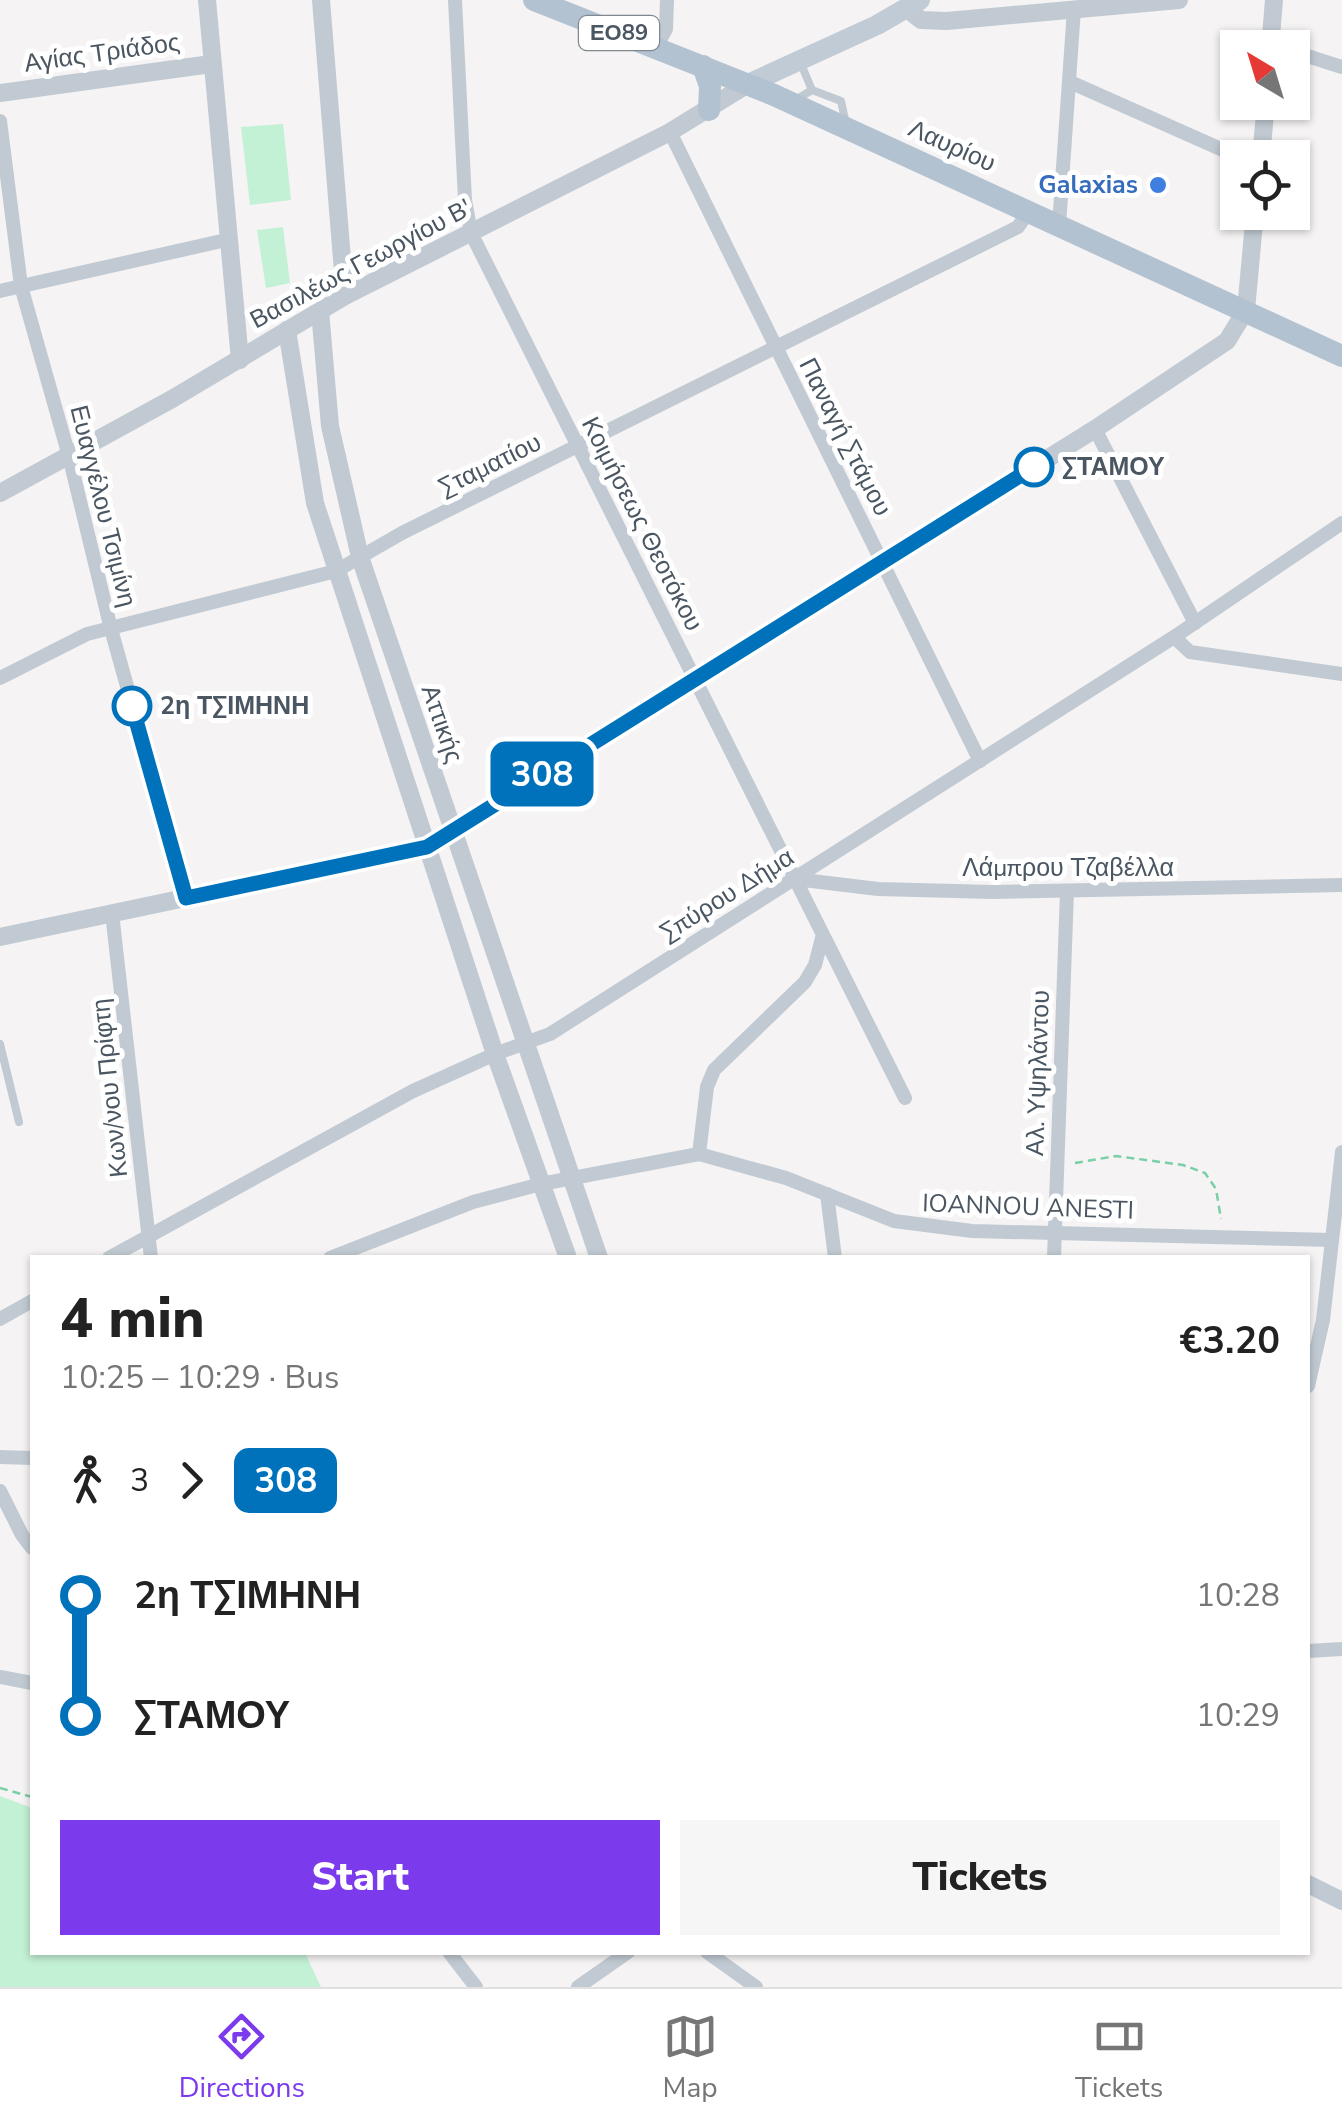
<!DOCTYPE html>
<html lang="en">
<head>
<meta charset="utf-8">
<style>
  :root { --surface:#fff; --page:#f6f6f6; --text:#222; --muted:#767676; --line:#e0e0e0; --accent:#7c3aed }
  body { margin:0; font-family:"Nunito Sans",sans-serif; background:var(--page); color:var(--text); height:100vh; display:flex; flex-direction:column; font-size:38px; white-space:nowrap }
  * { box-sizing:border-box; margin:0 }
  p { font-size:32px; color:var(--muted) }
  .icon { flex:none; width:55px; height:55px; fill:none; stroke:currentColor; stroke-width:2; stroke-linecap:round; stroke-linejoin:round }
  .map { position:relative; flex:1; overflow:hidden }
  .sheet { position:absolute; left:30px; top:1255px; width:1280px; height:700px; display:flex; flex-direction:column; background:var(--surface); border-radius:0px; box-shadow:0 2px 8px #0004 }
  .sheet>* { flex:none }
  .badge { padding:0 20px; border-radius:15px; font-size:35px; line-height:65px }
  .needle { width:65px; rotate:322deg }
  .controls { position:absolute; left:1220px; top:30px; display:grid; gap:20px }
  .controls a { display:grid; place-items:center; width:90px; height:90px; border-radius:0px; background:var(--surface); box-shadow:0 2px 8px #0004; font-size:50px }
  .map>.badge { position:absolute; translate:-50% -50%; box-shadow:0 0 0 5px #fff }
  .legs { display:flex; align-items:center; gap:15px; height:110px; padding:0 30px; font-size:32px }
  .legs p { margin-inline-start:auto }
  .summary { display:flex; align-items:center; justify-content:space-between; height:170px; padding:0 30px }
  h1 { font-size:55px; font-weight:800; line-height:75px }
  .action { display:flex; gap:20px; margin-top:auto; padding:20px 30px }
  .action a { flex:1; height:115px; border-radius:0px; background:var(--accent); color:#fff; font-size:40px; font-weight:800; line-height:115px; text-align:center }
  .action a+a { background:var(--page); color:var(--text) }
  ul { padding:0 30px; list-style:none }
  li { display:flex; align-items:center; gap:35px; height:120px; font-size:38px }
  li i { display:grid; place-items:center; width:15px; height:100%; margin:0 12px; background:currentColor }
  li i::after { content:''; width:25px; height:25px; margin:-12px; border:8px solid; border-radius:50%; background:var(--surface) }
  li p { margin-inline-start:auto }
  li:first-child i { background:linear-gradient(#0000 50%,currentColor 0) }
  li:last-child i { background:linear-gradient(currentColor 50%,#0000 0) }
  .menu { display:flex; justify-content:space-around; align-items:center; height:140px; border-top:2px solid var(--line); background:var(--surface); font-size:28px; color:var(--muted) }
  .menu a { display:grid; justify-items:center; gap:5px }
  .menu .active { color:var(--accent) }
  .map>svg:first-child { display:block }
  .green { fill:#c3f1d5 }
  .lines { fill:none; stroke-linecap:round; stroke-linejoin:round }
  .path { stroke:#7ad0a6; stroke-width:2.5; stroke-dasharray:8 5; stroke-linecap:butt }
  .service { stroke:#c1cad2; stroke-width:8 }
  .minor { stroke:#c1cad2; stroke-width:14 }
  .tertiary { stroke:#c1cad2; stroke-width:18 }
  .secondary { stroke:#c1cbd6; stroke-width:20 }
  .primary { stroke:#b3c2d1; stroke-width:22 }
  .line-1-casing { stroke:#fff; stroke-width:22 }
  .line-1 { stroke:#0072bc; stroke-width:15 }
  .shop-dot { fill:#3f7fe0; stroke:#fff; stroke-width:4 }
  .stop-1-dot { fill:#fff; stroke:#0072bc; stroke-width:5 }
  .labels { text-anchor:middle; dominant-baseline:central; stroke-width:10; stroke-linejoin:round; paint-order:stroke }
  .shield { fill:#fff; stroke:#808990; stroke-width:2.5 }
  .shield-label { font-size:22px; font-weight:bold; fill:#4a5661 }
  .street-label { font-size:25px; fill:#4a5661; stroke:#fff }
  .shop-label { font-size:25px; font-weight:bold; fill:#366cbe; stroke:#fff; text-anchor:end }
  .stop-label { font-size:25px; font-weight:bold; fill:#4a5661; stroke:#fff; text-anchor:start }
</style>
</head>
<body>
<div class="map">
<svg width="1342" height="1987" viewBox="0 0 1342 1987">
  <rect width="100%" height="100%" fill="#f5f3f3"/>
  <g class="green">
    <path d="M283,124L291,200L250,205L241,127Z"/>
    <path d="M283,227L290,283L266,288L257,230Z"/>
    <path d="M0,1796L32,1808V1952L305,1953L321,1987H0Z"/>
  </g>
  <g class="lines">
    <g class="path">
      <path d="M1075,1163L1116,1156L1183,1165L1205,1173L1216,1189L1221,1219"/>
      <path d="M0,1788L32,1797"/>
    </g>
    <g class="service">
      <path d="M801,64L812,90"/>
      <path d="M797,99L812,90L841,101L846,124"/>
      <path d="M0,1044L19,1122"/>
    </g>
    <g class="minor">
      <path d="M455,0L465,200L471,233L905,1098"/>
      <path d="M656,47L666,29L667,0"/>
      <path d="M1292,51L1342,67"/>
      <path d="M1070,82L1241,158"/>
      <path d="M0,121L21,286L69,456L111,629L186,898"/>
      <path d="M670,132L980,761"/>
      <path d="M1059,225L1074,9"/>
      <path d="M0,291L226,240"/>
      <path d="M1095,429L1195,623"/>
      <path d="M1174,637L1190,652L1342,674"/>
      <path d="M0,678L87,634L336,571L402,533L1018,227L1029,211"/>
      <path d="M795,879L878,889L992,892L1342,885"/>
      <path d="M112,913L151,1258"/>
      <path d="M699,1154L707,1087L714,1070L805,982L815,965L822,938"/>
      <path d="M827,1194L835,1258"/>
      <path d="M109,1258L413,1091L495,1054L550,1034L1174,637L1342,523"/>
      <path d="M330,1258L473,1202L541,1184L699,1154L786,1178L894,1221L972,1231L1332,1240"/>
      <path d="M1054,1258L1067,891"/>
      <path d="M0,1319L32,1301"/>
      <path d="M1308,1386L1323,1320L1342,1152"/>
      <path d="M0,1457L32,1458"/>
      <path d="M0,1491L22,1535L32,1548"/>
      <path d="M1308,1651L1342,1649"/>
      <path d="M0,1677L32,1683"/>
      <path d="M449,1952L476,1987"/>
      <path d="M707,1952L756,1987"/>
      <path d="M578,1987L628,1952"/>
    </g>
    <g class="tertiary">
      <path d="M207,0L240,360"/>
      <path d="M321,0L345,296"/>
      <path d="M907,9L921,20L947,21L1179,0"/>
      <path d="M1270,48L1274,0"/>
      <path d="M0,93L211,64"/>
      <path d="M1261,158L1266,102"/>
      <path d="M320,311L330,426L360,557L599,1258"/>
      <path d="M287,330L315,503L495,1054L568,1258"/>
      <path d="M0,493L172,399L345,296L670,132L748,84"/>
      <path d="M0,937L427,847L1095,429L1227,341L1246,310L1255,212"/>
      <path d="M1308,1884L1342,1901"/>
    </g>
    <path class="secondary" d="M748,84L877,25L920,0"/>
    <g class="primary">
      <path d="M534,0L774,95L1342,356"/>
      <path d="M703,66L710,86L709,110"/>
    </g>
  </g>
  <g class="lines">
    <defs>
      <path id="line-1" d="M132,706L186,898L427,847L1034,467"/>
    </defs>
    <use href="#line-1" class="line-1-casing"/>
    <use href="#line-1" class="line-1"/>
  </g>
  <circle class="shop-dot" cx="1158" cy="185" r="10"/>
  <g class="stop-1-dot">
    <circle cx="1034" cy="467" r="18"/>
    <circle cx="132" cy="706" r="18"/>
  </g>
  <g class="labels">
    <rect class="shield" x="579" y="16" width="80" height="34" rx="8"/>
    <g class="shield-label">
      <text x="619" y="33">ΕΟ89</text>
    </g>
    <g class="street-label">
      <text transform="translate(102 53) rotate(-8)">Αγίας Τριάδος</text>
      <text transform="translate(952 146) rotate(24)">Λαυρίου</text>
      <text transform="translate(361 264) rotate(-28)">Βασιλέως Γεωργίου Β'</text>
      <text transform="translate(845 437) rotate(63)">Παναγή Στάμου</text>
      <text transform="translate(490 465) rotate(-26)">Σταματίου</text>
      <text transform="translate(103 506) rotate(76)">Ευαγγέλου Τσιμίνη</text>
      <text transform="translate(642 524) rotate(63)">Κοιμήσεως Θεοτόκου</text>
      <text transform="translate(442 724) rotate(71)">Αττικής</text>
      <text x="1068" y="868">Λάμπρου Τζαβέλλα</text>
      <text transform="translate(727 895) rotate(-32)">Σπύρου Δήμα</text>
      <text transform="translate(1038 1073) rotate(-88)">Αλ. Υψηλάντου</text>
      <text transform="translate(110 1088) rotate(-96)">Κων/νου Πρίφτη</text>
      <text transform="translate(1028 1207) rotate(2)">IOANNOU ANESTI</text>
    </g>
    <g class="shop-label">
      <text x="1138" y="185">Galaxias</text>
    </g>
    <g class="stop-label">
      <text x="1062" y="467">ΣΤΑΜΟΥ</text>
      <text x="160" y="706">2η ΤΣΙΜΗΝΗ</text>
    </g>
  </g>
</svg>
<div class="controls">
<a><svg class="needle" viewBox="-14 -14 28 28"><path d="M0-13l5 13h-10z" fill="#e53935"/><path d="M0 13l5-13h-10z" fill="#767676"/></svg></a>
<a><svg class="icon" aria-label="locate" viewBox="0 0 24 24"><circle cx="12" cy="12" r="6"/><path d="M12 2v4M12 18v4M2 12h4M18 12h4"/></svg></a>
</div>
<b class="badge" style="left:542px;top:774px;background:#0072bc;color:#fff">308</b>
<section class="sheet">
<div class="summary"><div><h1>4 min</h1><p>10:25 – 10:29 · Bus</p></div><b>€3.20</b></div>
<div class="legs"><svg class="icon" aria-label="walk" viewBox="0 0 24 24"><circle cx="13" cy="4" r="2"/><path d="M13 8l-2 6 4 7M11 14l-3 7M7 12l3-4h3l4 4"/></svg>3<svg class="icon" aria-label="forward" viewBox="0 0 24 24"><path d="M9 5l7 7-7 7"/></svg><b class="badge" style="background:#0072bc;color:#fff">308</b></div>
<ul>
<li><i style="color:#0072bc"></i><b>2η ΤΣΙΜΗΝΗ</b><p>10:28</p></li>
<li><i style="color:#0072bc"></i><b>ΣΤΑΜΟΥ</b><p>10:29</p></li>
</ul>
<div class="action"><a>Start</a><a>Tickets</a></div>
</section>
</div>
<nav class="menu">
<a class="active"><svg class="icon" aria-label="directions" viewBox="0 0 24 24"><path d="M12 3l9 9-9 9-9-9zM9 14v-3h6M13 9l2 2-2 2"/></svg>Directions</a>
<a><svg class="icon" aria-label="map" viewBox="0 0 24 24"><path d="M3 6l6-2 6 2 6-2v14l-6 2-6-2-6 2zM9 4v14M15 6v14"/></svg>Map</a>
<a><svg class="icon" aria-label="tickets" viewBox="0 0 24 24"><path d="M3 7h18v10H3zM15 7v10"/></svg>Tickets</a>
</nav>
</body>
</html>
